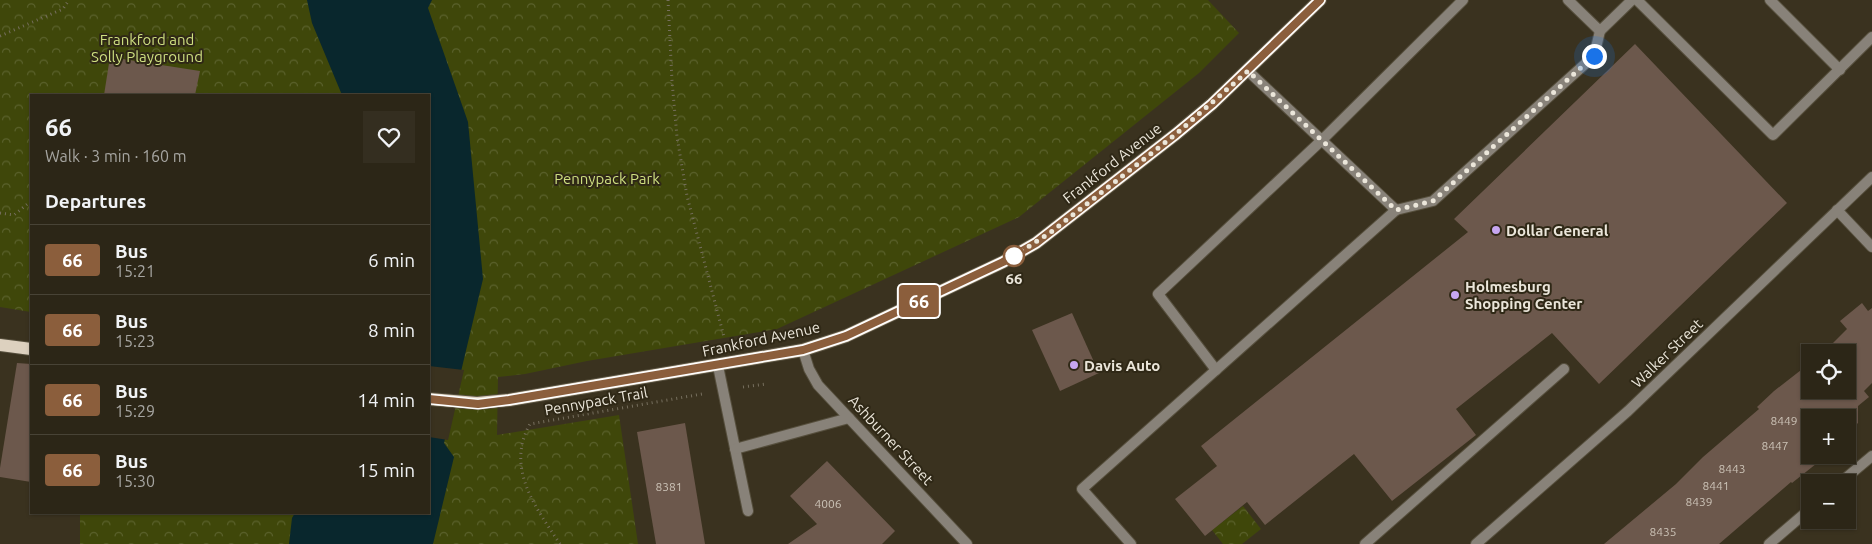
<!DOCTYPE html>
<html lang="en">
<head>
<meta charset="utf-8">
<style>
  :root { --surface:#2c2617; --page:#342e20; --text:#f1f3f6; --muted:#a6a5a1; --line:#484336 }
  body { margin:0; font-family:Ubuntu,sans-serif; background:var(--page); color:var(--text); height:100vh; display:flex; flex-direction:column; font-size:19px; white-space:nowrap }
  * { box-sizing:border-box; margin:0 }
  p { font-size:16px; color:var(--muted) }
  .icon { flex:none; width:28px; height:28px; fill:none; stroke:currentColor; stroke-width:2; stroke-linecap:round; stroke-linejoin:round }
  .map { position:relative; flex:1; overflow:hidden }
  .sheet { position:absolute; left:30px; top:94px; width:400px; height:420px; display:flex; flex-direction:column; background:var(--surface); border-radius:0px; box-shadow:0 1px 4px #0004,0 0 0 1px var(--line) }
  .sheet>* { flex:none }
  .badge { padding:0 10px; border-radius:4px; font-size:18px; line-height:32px }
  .fabs { position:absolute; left:1801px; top:344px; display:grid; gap:10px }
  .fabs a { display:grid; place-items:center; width:55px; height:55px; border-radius:0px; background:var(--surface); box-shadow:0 1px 4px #0004,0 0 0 1px var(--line); font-size:25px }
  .you { position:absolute; width:25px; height:25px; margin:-12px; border:4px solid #fff; border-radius:50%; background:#1a73e8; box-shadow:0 0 0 8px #1a73e833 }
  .map>.badge { position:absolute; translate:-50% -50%; box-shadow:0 0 0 2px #fff }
  h2 { padding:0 15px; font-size:19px; line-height:45px }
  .round { display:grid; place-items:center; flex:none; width:52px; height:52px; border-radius:0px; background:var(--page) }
  .summary { display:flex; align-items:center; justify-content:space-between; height:85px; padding:0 15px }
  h1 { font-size:24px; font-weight:600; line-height:38px }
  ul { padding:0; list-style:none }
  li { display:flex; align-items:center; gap:15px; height:70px; padding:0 15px; border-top:1px solid var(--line) }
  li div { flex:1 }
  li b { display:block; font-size:19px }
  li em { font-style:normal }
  li .badge { min-width:55px; font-weight:700; text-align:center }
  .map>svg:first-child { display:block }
  .park { fill:url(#park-crowns) }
  .water { fill:#09272d }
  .pier { fill:#3a321f }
  .building { fill:#6c584c }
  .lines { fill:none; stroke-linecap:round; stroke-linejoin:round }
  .service-casing { stroke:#564f3d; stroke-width:12 }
  .minor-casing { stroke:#564f3d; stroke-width:12 }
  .primary-casing { stroke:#564f3d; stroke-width:14 }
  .path { stroke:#766f5e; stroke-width:3; stroke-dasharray:1 4; stroke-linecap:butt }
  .service { stroke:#888279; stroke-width:10 }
  .minor { stroke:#888279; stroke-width:10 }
  .primary { stroke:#ddd1bf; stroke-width:12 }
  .line-casing { stroke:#fff; stroke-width:11 }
  .line { stroke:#8b5e3c; stroke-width:8 }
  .walk { stroke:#ebe6da; stroke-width:5; stroke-dasharray:0 9 }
  .poi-dot { fill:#c6a6f0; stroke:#2f2816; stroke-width:2 }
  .stop-dot { fill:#fff; stroke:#8b5e3c; stroke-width:2.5 }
  .labels { text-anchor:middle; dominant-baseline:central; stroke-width:4; stroke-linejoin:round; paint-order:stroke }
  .number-label { font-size:12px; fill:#cbc2b6 }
  .park-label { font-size:15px; fill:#cedf80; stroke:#2f2816 }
  .street-label { font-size:15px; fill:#ebe6da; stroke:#2f2816 }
  .poi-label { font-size:15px; font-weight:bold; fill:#ebe6da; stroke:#2f2816; text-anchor:start }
  .stop-label { font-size:15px; font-weight:bold; fill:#ebe6da; stroke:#2f2816 }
</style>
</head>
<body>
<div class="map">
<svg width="1872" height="544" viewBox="0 0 1872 544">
  <defs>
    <pattern id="park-crowns" width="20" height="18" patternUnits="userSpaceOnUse" patternTransform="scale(1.25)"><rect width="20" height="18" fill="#3f470a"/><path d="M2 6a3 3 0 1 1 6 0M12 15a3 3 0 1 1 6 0" fill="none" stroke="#5b622d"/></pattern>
  </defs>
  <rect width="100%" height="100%" fill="#3a321f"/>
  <g class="park">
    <path d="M0,0H1208L1239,33L1199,73L1019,217L777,329L587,361L525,374L498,377L497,435L619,415L638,544H80V513L429,512V95H31V312L0,307Z"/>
    <path d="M1243,506L1261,529L1242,544H1223L1212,530Z"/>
  </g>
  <path class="water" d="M307,0H432L428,8L468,122L483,279L444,443L454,457L433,544H289L292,518L295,513L429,512V95H342L312,23Z"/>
  <path class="pier" d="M429,366L464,370L448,440L429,437Z"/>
  <g class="building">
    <path d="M1635,44L1787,203L1599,384L1552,333L1456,409L1476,435L1392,501L1354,454L1265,525L1247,502L1205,536L1175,499L1217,466L1201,446L1468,232L1454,219Z"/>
    <path d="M110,57L200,71L195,95H104Z"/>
    <path d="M1862,303L1868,311L1872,308V383L1864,391L1869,397L1858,406V423L1848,432V418H1810V455L1826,456L1792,483L1791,482L1719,544H1604L1676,484L1703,457L1759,409L1757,407L1774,391L1810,363V390H1848V352H1824L1847,329L1840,321Z"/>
    <path d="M1072,313L1099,373L1060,391L1032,330Z"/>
    <path d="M17,363L31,364V482L0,477V468Z"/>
    <path d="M685,423L705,544H656L637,432Z"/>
    <path d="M827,461L895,531L882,544H788L817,524L790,496Z"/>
  </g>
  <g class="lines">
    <defs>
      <g id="service">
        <path d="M1568,0L1600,31L1632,0"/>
        <path d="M1637,0L1773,135L1872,37"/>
        <path d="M1770,0L1840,70"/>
        <path d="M1396,210L1433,201L1594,56L1600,31"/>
        <path d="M1837,210L1872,247"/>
        <path d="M718,366L748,511"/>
        <path d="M1216,370L1158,294L1322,140L1463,0"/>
        <path d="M735,449L849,418"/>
        <path d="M1841,482L1872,456"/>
        <path d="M1131,544L1082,489L1396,210L1248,71"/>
        <path d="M1365,544L1564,369"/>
        <path d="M1769,544L1810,509"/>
      </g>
      <g id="minor">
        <path d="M803,350L809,369L818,385L967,544"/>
        <path d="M1476,544L1628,411L1872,177"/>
      </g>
      <g id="primary">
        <path d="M0,345L31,349"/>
        <path d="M429,399L477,403L509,400L803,350L846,336L1003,262L1036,243L1176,134L1212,104L1320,0"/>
      </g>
    </defs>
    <use href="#service" class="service-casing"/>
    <use href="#minor" class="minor-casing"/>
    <use href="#primary" class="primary-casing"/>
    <g class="path">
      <path d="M668,0L672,81L677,137L687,196L724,337"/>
      <path d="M0,36L63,9L69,0"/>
      <path d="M0,213L14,215L31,201"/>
      <path d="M743,387L766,384"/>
      <path d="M560,544C536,508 505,468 530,424L702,394"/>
    </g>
    <use href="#service" class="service"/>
    <use href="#minor" class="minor"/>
    <use href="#primary" class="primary"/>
  </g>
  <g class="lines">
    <defs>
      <path id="line" d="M429,399L478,404L509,400L803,350L846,336L1003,262L1036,243L1176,134L1212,104L1320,0"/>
    </defs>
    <use href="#line" class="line-casing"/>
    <use href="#line" class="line"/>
    <path class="walk" d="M1014,256L1051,232L1176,134L1248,71L1396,210L1433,201L1594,56"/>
  </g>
  <g class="poi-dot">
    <circle cx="1496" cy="230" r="5"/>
    <circle cx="1455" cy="295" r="5"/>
    <circle cx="1074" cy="365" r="5"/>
  </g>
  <circle class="stop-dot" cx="1014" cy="256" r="10"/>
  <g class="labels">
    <g class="number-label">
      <text x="1784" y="420">8449</text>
      <text x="1775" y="445">8447</text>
      <text x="1732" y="468">8443</text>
      <text x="1716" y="485">8441</text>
      <text x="669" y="486">8381</text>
      <text x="1699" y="501">8439</text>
      <text x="828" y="503">4006</text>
      <text x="1663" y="531">8435</text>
    </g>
    <g class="park-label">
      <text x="147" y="39">Frankford and<tspan x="147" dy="17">Solly Playground</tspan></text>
      <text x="607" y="178">Pennypack Park</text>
    </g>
    <g class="street-label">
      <text transform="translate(1112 163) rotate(-38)">Frankford Avenue</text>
      <text transform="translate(761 339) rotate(-12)">Frankford Avenue</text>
      <text transform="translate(1667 353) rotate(-44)">Walker Street</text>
      <text transform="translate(596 401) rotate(-10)">Pennypack Trail</text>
      <text transform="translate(891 440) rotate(47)">Ashburner Street</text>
    </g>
    <g class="poi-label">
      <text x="1506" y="230">Dollar General</text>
      <text x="1465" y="286">Holmesburg<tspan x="1465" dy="17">Shopping Center</tspan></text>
      <text x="1084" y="365">Davis Auto</text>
    </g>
    <g class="stop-label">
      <text x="1014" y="278">66</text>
    </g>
  </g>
</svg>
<div class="fabs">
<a><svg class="icon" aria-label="locate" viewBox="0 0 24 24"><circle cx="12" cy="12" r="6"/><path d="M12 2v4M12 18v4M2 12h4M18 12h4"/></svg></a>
<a>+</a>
<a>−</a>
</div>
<div class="you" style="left:1594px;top:56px"></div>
<b class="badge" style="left:919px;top:301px;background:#8b5e3c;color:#fff">66</b>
<section class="sheet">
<div class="summary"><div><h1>66</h1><p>Walk · 3 min · 160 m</p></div><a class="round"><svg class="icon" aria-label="heart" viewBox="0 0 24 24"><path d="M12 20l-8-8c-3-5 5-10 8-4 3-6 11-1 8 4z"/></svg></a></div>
<h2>Departures</h2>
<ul>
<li><span class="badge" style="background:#8b5e3c;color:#fff">66</span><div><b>Bus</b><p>15:21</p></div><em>6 min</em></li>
<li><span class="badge" style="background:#8b5e3c;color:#fff">66</span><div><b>Bus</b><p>15:23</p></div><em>8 min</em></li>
<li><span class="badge" style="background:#8b5e3c;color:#fff">66</span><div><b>Bus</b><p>15:29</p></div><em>14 min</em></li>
<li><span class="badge" style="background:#8b5e3c;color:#fff">66</span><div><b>Bus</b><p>15:30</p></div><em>15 min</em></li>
</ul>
</section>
</div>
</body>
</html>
